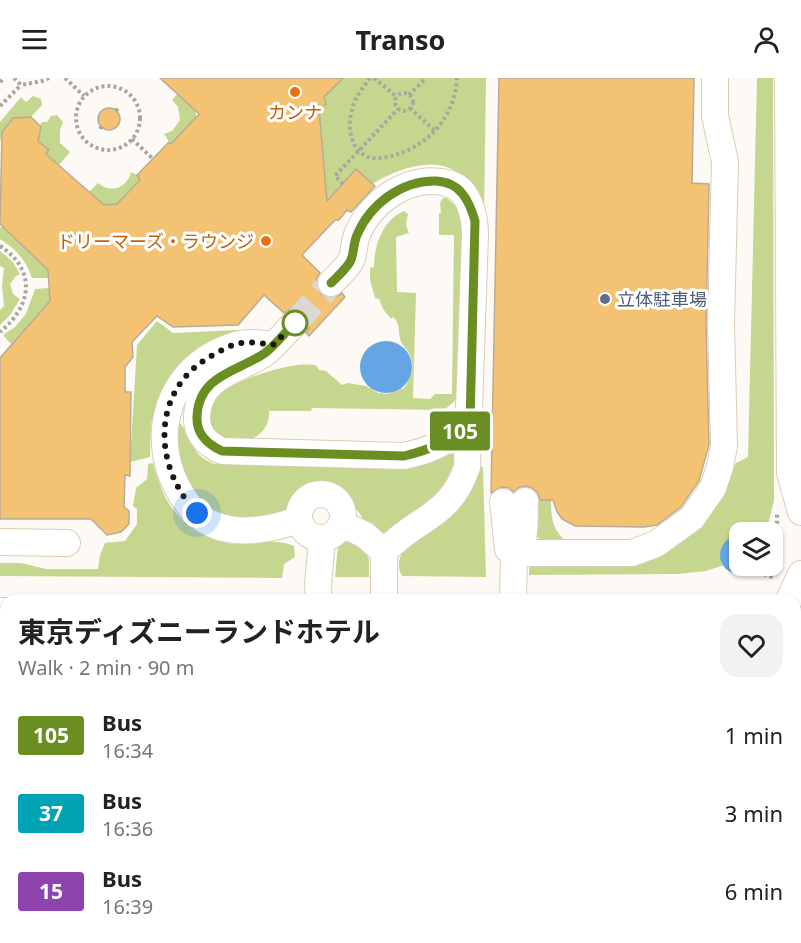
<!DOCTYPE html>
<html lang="en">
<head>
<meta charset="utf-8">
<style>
  :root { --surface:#fff; --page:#f2f2f2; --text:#222; --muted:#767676 }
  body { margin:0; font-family:"Noto Sans","Noto Sans JP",sans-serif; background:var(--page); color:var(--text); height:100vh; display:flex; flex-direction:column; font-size:22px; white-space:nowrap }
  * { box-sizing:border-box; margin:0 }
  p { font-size:20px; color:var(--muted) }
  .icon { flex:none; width:33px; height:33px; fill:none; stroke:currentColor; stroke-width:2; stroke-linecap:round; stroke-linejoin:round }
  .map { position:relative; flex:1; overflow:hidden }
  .sheet { position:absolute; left:0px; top:516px; width:801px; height:350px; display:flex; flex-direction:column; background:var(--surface); border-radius:18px 18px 0 0; box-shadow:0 2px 4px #0004 }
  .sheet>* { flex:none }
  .badge { padding:0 12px; border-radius:4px; font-size:21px; line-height:39px }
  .buttons { position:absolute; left:729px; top:444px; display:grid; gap:12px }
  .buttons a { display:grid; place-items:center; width:54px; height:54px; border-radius:12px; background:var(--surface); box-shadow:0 2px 4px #0004; font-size:30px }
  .you { position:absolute; width:30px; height:30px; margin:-15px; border:4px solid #fff; border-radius:50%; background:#1a73e8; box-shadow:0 0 0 9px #1a73e833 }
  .map>.badge { position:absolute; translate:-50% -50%; box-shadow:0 0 0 3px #fff }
  .round { display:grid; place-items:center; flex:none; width:63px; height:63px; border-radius:18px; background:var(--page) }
  .head { display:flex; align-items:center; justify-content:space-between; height:102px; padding:0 18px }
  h1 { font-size:28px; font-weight:700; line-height:45px }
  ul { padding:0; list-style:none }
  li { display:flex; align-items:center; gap:18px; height:78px; padding:0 18px }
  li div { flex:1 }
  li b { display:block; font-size:22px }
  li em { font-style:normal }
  li .badge { min-width:66px; font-weight:700; text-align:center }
  header { display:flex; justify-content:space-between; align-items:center; height:78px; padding:0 18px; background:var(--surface); font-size:27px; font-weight:700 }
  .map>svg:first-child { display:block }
  .green { fill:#c5d68e }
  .water { fill:#66a5e4 }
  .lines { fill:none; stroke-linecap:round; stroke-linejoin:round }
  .river { stroke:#66a5e4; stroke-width:38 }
  .building { fill:#f3c272; stroke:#b9ab95; stroke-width:1.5 }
  .minor-tunnel { stroke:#dbd8d2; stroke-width:26; stroke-dasharray:26 13; stroke-linecap:butt }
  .minor-casing { stroke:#dbccb6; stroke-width:28 }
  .highway-casing { stroke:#979252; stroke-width:35 }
  .path { stroke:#a9a69f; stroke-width:4; stroke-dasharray:3 3; stroke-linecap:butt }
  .minor { stroke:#fff; stroke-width:26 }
  .highway { stroke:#d9d576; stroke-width:33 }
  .rail-casing { stroke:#4e4a41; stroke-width:7 }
  .rail { stroke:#fff; stroke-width:4.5; stroke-dasharray:14; stroke-linecap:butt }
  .line-casing { stroke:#fff; stroke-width:14 }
  .line { stroke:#6b8e23; stroke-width:9 }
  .walk { stroke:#1c170e; stroke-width:6; stroke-dasharray:0 10.8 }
  .food-dot { fill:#e8710a; stroke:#fff; stroke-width:2 }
  .service-dot { fill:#5c6f8a; stroke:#fff; stroke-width:2 }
  .stop-dot { fill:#fff; stroke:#6b8e23; stroke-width:3 }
  .labels { text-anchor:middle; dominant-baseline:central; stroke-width:6; stroke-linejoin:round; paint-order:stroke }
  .food-label { font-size:18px; fill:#c56008; stroke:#fff }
  .service-label { font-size:18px; fill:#4e5e75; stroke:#fff; text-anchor:start }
</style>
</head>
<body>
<header><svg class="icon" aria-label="menu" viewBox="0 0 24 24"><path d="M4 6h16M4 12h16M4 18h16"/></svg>Transo<svg class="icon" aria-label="person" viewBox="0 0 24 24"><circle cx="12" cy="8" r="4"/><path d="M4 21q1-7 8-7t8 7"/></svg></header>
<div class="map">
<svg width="801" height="865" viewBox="0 0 801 865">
  <rect width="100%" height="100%" fill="#fdfaf5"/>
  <g class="green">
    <path d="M343,0H486L484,140C479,129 474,113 466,103C443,73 398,90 372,106L356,91L327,126L319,31L325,26L324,19Z"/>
    <path d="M757,0H773L774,423L768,446L761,454H740L739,475L724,487L706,493L678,496L529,497V490L532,487L634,485L730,395L736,385L748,379Z"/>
    <path d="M180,13L195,26L197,46L171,66L164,56L172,53L180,42L178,29L172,22Z"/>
    <path d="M33,18L41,21L42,27L31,39L13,40L2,54L0,65V44L21,19L26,24Z"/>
    <path d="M57,37L63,44L60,52V65L70,74L59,87L46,76L49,72L38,63L41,50L39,48L42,44H47L51,38Z"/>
    <path d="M131,94L137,97L140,102L125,118L122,126L104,127L89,114L98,105C111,116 127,110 131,94Z"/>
    <path d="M443,120H447L457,129L464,150L462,317L444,332L312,330L311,333H269C270,346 263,355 252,361L220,360L209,347L210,325L224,308C233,308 239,304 247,301C267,293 295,284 316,287L319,292L326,293L342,307L348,305L366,308L378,315L387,316L404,310C412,299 416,286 408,274C407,271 404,269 402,266C397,257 402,247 393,239L391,241L383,231L379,221L375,220L370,202V190L374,189C374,167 383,142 404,133L408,136L406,147L409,155L396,159L397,214L416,215L413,320L430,321L435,316H452L454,157H439V135H441L440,125Z"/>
    <path d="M2,148L48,192V200H32C26,182 16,171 0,161V150Z"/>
    <path d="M0,173L13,184L20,196L16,198L10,206L13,216L20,221L10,237L0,247V232L4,228L2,208L4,190L0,188Z"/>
    <path d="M49,210L50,223L11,266L3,257L15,249L26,236L35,211Z"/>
    <path d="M157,243L173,255L238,252L237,254L193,274L173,293L160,316L151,346L150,379L130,384L137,267Z"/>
    <path d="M179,344C193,360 189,376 214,386L403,391L422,387L452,374H455V391L441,415L381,458L374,457C360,438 343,401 315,408C300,412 295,422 290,435L225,444L191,416L174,376Z"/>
    <path d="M153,385C157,398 161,412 168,424C182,447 211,466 238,466C257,466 276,460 294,468L295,479L284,486L282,500L0,498V485H21L46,491H98L100,477L105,465L125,463L137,446V431L133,428L136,410L147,401L148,386Z"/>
    <path d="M478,389H483L486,499L402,498C397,489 398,481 404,472C438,446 467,432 478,389Z"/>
    <path d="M533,422H551C551,439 552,452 566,463H542L534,456Z"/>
    <path d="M350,462L365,471L369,482V499H335L338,467L343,463Z"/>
  </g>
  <g class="water">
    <circle cx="386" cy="289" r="26"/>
    <path d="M801,713V865H741L743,860H795V728Z"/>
  </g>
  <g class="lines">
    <path class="river" d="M739,477H740"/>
  </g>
  <g class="building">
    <path d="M160,0H343L324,19L326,26L319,31L327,123L356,91L375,108L351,134L347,132L339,142H335L302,177L320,195L316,202V208L321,216L328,220H334L342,215L345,219L309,258L306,255L309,250L310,242L305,234L300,231L292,230L284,235L264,217L238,247L173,249L157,238L132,264L133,279L125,289V314H131L130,398L125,397L124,429L129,433V446L121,454L107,457L91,441H0V280L50,223L48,192L0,146L2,54L13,40L31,39L41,49L38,63L49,72L46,76L104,127L117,126L140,102L137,97L169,64L171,66L199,36Z"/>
    <path d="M499,0H694L692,105L709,106L706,246L709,367L699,403L681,429L657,447L644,449L575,448L562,441L557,434L553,422H540L538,415L532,410L525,408L518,410L514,414L509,410L501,409L491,415Z"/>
    <circle cx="109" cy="41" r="11"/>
  </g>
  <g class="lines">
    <path class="minor-tunnel" d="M295,245L331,205"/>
    <defs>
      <g id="minor">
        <path d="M788,0L790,395L801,434"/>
        <path d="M331,205C337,199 345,192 350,184C355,177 353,166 357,157C371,122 412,94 450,106C470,112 475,140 475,157L467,389C450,440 416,439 384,474V522"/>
        <path d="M295,245C285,254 276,267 265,275C237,294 199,297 197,338C196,356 207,366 222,373L404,378C433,372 447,364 470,344"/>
        <path d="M273,267C249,263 238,264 216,275C162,303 151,367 181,416C188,427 198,440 210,445C236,458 273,452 299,441"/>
        <circle cx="321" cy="438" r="22"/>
        <path d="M503,424L508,471L514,475L513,522"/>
        <path d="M342,446L365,457L384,474"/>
        <path d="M0,464L67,465"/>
        <path d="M514,475H632L656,466L692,440L713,410L720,389L724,368L721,246L725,84L715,38V0"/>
        <path d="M514,475C528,466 524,438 525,423"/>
        <path d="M319,522L318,507L322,460"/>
        <path d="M789,522L801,496"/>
        <path d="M0,533H6"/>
        <path d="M795,580L801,564"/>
        <path d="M652,865L654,860"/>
        <path d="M682,865L684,860"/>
      </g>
      <g id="highway">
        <path d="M0,683H6"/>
        <path d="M795,716H801"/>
        <path d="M0,738H6"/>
        <path d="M0,770H6"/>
        <path d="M795,788H801"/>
        <path d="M0,816L6,817"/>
        <path d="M795,833H801"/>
      </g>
    </defs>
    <use href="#minor" class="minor-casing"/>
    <use href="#highway" class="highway-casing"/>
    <g class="path">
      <path d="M14,0L21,7L42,3L49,0"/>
      <path d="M65,0L84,18"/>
      <path d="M370,0C363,10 354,20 352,32C347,48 350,72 368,79C376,82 388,79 395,77C431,66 455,37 457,0"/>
      <path d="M374,0L397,19"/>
      <path d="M0,4L4,0"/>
      <circle cx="108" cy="40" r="32"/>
      <circle cx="404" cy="24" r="9"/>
      <path d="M409,17L426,0"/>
      <path d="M0,28L21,7"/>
      <path d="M410,30L435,53"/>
      <path d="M116,33L118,30"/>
      <path d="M100,51L102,48"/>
      <path d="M132,61L153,81"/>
      <path d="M343,106L335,98L398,31"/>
      <path d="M0,168C37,192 32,228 0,254"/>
      <path d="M772,469L777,450V436"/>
      <path d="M764,496L775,500"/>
      <path d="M795,622L801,606"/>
    </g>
    <use href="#minor" class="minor"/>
    <use href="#highway" class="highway"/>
    <defs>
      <g id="rail">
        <path d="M0,613H6"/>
        <path d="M0,625H6"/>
        <path d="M795,628H801"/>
        <path d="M795,640H801"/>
      </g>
    </defs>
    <use href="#rail" class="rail-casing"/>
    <use href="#rail" class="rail"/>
  </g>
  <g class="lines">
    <defs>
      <path id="line" d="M295,245C285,254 276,267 265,275C237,294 199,297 197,338C196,356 207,366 222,373L404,378C433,371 447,364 470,344L475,143C469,122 460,104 436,103C402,102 370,126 357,157C353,166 354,177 350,184C345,192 337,199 331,205"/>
    </defs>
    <use href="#line" class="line-casing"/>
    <use href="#line" class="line"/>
    <path class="walk" d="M197,435C151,387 151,308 215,276C222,272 229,268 236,266C248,263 261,265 273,267L295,245"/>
  </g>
  <g class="food-dot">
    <circle cx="295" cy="14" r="6"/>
    <circle cx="266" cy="163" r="6"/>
  </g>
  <circle class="service-dot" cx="605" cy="221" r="6"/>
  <circle class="stop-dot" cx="295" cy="245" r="12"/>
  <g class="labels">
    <g class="food-label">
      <text x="295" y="34">カンナ</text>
      <text x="254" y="163" text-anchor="end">ドリーマーズ・ラウンジ</text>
    </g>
    <g class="service-label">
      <text x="617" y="221">立体駐車場</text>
    </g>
  </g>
</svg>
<div class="buttons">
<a><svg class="icon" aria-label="layers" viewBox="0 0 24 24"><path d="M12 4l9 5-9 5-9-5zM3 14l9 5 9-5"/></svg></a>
</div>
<div class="you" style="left:197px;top:435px"></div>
<b class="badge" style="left:460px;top:353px;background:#6b8e23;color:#fff">105</b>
<section class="sheet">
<div class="head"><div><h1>東京ディズニーランドホテル</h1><p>Walk · 2 min · 90 m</p></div><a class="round"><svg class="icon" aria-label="heart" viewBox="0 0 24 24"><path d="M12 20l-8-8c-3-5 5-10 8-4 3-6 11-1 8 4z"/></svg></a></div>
<ul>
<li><span class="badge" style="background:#6b8e23;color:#fff">105</span><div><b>Bus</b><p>16:34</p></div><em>1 min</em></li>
<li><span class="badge" style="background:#00a3b4;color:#fff">37</span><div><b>Bus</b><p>16:36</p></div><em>3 min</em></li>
<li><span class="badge" style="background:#8e44ad;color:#fff">15</span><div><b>Bus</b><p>16:39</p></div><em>6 min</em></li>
</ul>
</section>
</div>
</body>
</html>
